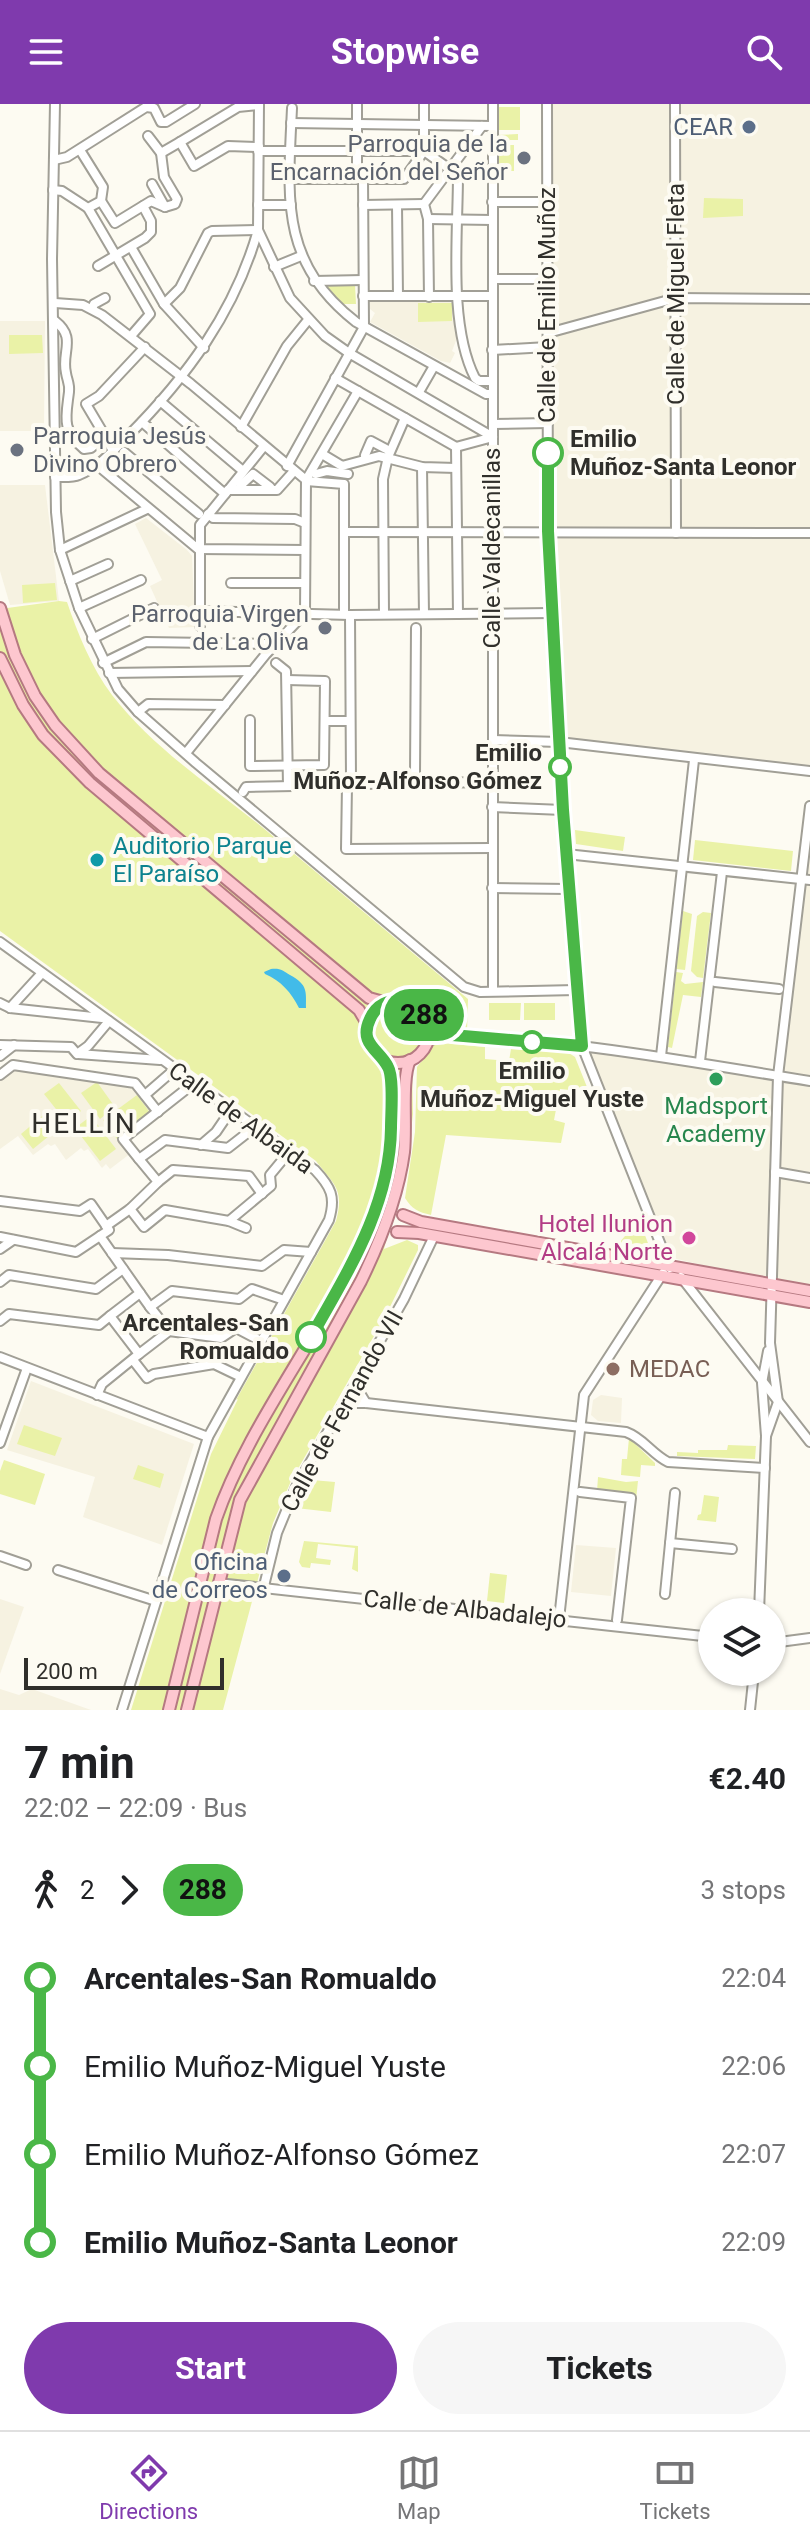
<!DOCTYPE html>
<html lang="en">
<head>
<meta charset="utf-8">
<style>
  :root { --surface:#fff; --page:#f6f6f6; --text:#202124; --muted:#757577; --line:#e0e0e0; --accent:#7f3aad }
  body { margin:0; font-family:Roboto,sans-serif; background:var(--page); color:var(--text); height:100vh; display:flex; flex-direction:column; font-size:30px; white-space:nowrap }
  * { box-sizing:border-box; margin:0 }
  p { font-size:26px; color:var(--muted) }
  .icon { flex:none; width:44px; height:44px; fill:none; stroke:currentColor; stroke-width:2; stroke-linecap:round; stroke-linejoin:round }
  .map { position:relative; height:1606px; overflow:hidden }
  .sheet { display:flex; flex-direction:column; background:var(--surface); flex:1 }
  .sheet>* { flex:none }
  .badge { padding:0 16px; border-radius:26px; font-size:28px; line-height:52px }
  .fabs { position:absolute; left:698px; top:1494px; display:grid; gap:16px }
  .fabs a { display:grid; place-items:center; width:88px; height:88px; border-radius:50%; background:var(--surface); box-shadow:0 2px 6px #0004; font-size:40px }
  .scale { position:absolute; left:24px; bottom:20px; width:200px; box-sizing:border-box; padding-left:8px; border:4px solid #302f2b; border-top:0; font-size:22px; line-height:28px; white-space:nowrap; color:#302f2b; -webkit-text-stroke:6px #fdfbf2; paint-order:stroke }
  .map>.badge { position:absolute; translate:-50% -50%; box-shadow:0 0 0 4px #fff }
  .legs { display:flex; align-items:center; gap:12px; height:88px; padding:0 24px; font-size:26px }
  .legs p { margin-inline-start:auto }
  .head { display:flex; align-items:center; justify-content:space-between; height:136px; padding:0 24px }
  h1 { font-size:44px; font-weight:700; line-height:60px }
  .button { display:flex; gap:16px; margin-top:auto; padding:16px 24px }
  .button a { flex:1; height:92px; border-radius:48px; background:var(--accent); color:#fff; font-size:32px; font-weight:700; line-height:92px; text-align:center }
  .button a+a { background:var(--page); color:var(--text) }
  ul { padding:0 24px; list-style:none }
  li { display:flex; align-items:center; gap:28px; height:88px; font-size:30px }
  li i { display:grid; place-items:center; width:12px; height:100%; margin:0 10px; background:currentColor }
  li i::after { content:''; width:20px; height:20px; margin:-10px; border:6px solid; border-radius:50%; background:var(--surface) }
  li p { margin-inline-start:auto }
  li:first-child i { background:linear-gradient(#0000 50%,currentColor 0) }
  li:last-child i { background:linear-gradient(currentColor 50%,#0000 0) }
  header { display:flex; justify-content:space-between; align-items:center; height:104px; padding:0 24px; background:var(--accent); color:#fff; font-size:36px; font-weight:700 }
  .tab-bar { display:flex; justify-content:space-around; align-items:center; height:112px; border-top:2px solid var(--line); background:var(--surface); font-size:22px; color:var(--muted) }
  .tab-bar a { display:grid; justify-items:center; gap:4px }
  .tab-bar .current { color:var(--accent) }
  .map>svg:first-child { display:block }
  .built { fill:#f6f2e1 }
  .green { fill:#eaf2a7 }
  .water { fill:#42bbe9 }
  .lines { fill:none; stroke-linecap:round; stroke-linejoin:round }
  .minor-casing { stroke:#a19f96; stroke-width:12 }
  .major-casing { stroke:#b57981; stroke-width:14 }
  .minor { stroke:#fff; stroke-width:8 }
  .major { stroke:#fdc7cf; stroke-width:10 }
  .line-1-casing { stroke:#fff; stroke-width:18 }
  .line-1 { stroke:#4ab747; stroke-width:12 }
  .service-dot { fill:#5c6f8a; stroke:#fdfbf2; stroke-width:3 }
  .worship-dot { fill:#6b7280; stroke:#fdfbf2; stroke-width:3 }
  .stop-1-dot { fill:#fff; stroke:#4ab747; stroke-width:4 }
  .culture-dot { fill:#0f9aa8; stroke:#fdfbf2; stroke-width:3 }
  .leisure-dot { fill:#2e9e5b; stroke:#fdfbf2; stroke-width:3 }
  .hotel-dot { fill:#d1479c; stroke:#fdfbf2; stroke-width:3 }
  .education-dot { fill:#8d6e63; stroke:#fdfbf2; stroke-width:3 }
  .labels { text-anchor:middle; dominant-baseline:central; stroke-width:8; stroke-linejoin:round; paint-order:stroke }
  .service-label { font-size:24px; fill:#4e5e75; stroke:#fdfbf2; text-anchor:end }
  .worship-label { font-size:24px; fill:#5b616d; stroke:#fdfbf2; text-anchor:end }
  .street-label { font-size:24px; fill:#302f2b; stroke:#fdfbf2 }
  .stop-label { font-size:24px; font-weight:bold; fill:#302f2b; stroke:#fdfbf2; text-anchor:end }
  .culture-label { font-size:24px; fill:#0d838f; stroke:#fdfbf2; text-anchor:start }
  .leisure-label { font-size:24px; fill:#27864d; stroke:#fdfbf2 }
  .hotel-label { font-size:24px; fill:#b23c85; stroke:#fdfbf2; text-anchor:end }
  .education-label { font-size:24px; fill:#785e54; stroke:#fdfbf2; text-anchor:start }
  .quarter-label { font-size:28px; letter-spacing:2px; fill:#302f2b; stroke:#fdfbf2 }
</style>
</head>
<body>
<header><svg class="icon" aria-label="menu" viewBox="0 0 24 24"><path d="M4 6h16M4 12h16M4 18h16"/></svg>Stopwise<svg class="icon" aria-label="search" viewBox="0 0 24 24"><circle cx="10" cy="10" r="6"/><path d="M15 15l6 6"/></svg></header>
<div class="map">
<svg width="810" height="1606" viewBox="0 0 810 1606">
  <rect width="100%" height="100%" fill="#fdfbf2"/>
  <g class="built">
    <path d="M547,0H810V667L559,638L548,427Z"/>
    <path d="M370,195H454L457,234L452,247L455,249L450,259L441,257L370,218L375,209L370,205Z"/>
    <path d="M0,217H45L44,327H0Z"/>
    <path d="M0,381H45L59,497L10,501L0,467Z"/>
    <path d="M146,414L187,446L192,452L195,523L169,524L150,482L162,476L135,420Z"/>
    <path d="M810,702V1187L673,1154L582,942L778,972Z"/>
    <path d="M14,965L133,981L154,1009L120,1034L131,1049L110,1065L106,1060L102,1064L88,1045L84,1047L81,1044L66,1056L55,1040L51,1042L48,1040L33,1051L18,1032L0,1045V976Z"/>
    <path d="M31,1277L194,1340L162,1441L83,1413L95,1373L7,1346Z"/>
    <path d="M601,1291L622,1294L621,1319L598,1317L591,1311L593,1296Z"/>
    <path d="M576,1441L616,1444L611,1492L571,1488Z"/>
    <path d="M0,1495L24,1503L0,1570Z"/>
    <path d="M0,1585L19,1591L32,1585L91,1606H0Z"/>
  </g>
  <g class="green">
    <path d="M498,3H520V26H497Z"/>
    <path d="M518,30V36H510V41H514V67H497V31Z"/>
    <path d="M704,94L743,95V112L703,114Z"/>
    <path d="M355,181L356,200H341L324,182Z"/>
    <path d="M418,199H452V217L418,218Z"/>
    <path d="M9,231H42L43,249L9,250Z"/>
    <path d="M55,479L57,496L23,499L22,481Z"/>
    <path d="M59,497L67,498C77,528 92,565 112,591C153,644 210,681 262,723C331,780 399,838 468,895L467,928H435L412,963L413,1010L408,1053L384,1145L407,1136L418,1141V1146L386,1211L291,1377L273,1419L223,1606H131L211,1350L238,1295L236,1296L336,1117C345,1084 333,1080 316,1057L0,827V505Z"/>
    <path d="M575,726L625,733L623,747L576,740Z"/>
    <path d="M695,736L793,747L791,767L693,756Z"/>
    <path d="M683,807L692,810L685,866L676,865Z"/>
    <path d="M703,808L711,809L703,874L697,873L691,867L697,812Z"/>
    <path d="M676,868L683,869L681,877L685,880L703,878L701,893L683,891L672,944L668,943Z"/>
    <path d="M489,899H521L520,916H489Z"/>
    <rect x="524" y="899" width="31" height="17"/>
    <path d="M442,939L485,943V955L509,957L511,945L569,949L575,953L589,988L560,985L554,1016L565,1019L561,1039L446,1031L431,1111C418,1108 412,1105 405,1094L415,1028L417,963L434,941Z"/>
    <path d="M97,978L115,1003L100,1015L81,989Z"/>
    <path d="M59,979L81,1007L67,1019L44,990Z"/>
    <path d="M137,991L151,1010L117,1035L103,1016Z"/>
    <path d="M47,1008L60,1023L33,1045L21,1030Z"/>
    <path d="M91,1012L116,1045L100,1057L75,1024Z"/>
    <path d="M639,1115L652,1150L613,1143L614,1137L620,1138Z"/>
    <path d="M24,1321L62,1334L55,1352L17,1340Z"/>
    <path d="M629,1334L655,1359V1362L641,1361L640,1373L621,1371L622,1355H627Z"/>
    <path d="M728,1341L756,1342L755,1355L677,1352V1348L698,1349V1346H727Z"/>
    <path d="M4,1356L45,1370L35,1401L0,1390V1367Z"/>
    <path d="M138,1361L164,1370L160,1384L133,1375Z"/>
    <path d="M598,1373L626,1378L638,1377L634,1414V1391L597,1387Z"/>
    <path d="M312,1376L335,1378L331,1408L296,1404Z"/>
    <path d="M704,1391L719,1393L716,1418L697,1416L698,1411L701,1410Z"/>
    <path d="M304,1437L358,1442V1468L352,1465L355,1444L318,1440L316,1454L331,1456L330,1461L311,1459L310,1464L302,1463L299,1458Z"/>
    <path d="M490,1469L507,1471L504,1499L487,1497Z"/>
  </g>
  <path class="water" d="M271,865C281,864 283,867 290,871C308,881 306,887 306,904H299C291,888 281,877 265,870L264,868Z"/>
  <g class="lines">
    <defs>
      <g id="minor">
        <path d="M55,0L52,155L56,408L60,446L79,504L118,585L138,608L196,659L464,883L480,888L576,886"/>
        <path d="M259,0L258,126L290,194L325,232L349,249L493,333"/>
        <path d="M357,0V74"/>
        <path d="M493,0V887"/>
        <path d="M547,0L548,427L566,750L582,942L670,1164"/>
        <path d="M675,0L676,429"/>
        <path d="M292,4C288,93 279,158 356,218L486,290H493"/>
        <path d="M291,19L492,22"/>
        <path d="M148,32L161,49L180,38L194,62L228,42L259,43"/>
        <path d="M180,38L238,3L259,1"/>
        <path d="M258,47H424L458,71C458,131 448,221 475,274L479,277H493"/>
        <path d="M54,56L67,53L146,3L154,4L161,18H166L195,0"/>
        <path d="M291,75H404L424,47V0"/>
        <path d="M152,80L165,103"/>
        <path d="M53,86L62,87L88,104L101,97L103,83L80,46"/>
        <path d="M101,97L115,119L151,97L165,103L175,100L177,95L164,73L161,49"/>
        <path d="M492,98H547"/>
        <path d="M258,101H291"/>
        <path d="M363,101L424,100"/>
        <path d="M397,101L398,192"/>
        <path d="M88,104L150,210L131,232"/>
        <path d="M428,115L492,116"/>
        <path d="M131,143L164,200L204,244"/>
        <path d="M98,162L145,134L151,128V117L143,102"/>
        <path d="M274,163L301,152"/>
        <path d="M493,175H547"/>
        <path d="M314,177L363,176"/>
        <path d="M363,192H492"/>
        <path d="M429,193L428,115L424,100L482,22"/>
        <path d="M55,199L83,201L102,211L191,280L306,376L305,509L266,550L186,649"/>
        <path d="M164,200L180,184L208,129L212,127L258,126"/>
        <path d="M92,205L94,200L105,194"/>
        <path d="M55,217C77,234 61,248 66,269C67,276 70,280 69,288C66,313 61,326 84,345L91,344L105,332L113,347"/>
        <path d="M548,229L676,194L810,195"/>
        <path d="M492,246L548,243"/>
        <path d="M335,274L456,343"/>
        <path d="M419,288L434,262"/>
        <path d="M160,297L243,367"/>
        <path d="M142,318L225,390"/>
        <path d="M493,320L548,319"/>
        <path d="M241,323L287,242L308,216"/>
        <path d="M105,332L86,300L99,292L145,243"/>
        <path d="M456,343L458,510"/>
        <path d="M456,343L493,333"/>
        <path d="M124,348L199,410"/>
        <path d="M322,350L342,362L379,352L422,363L456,364"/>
        <path d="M365,351L371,337L386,345"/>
        <path d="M97,361L198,445L305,446"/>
        <path d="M287,362L364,223L363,74"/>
        <path d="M422,363L424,510"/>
        <path d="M316,370L327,367L348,370"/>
        <path d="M55,373C63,373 72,374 79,371C99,363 113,347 127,333C186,274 235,208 258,126"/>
        <path d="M306,376L358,287"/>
        <path d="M306,377L344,380V509"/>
        <path d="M241,381L253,370L270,383"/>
        <path d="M228,386H277L294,367"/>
        <path d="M208,410L213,414L295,415L305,419"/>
        <path d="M345,428L810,429"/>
        <path d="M60,446L147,405"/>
        <path d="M70,477L108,460"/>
        <path d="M231,479H305"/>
        <path d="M79,504L141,476"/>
        <path d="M201,507L350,511L552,509"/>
        <path d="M384,510L383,375L388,353L405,314"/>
        <path d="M350,511L351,676L359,680L492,678"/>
        <path d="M200,522V421L264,342"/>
        <path d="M92,535L154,504"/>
        <path d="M103,559L146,538L275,540"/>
        <path d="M276,559L286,567L288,682"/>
        <path d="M109,569L252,567"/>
        <path d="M138,608L148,600L225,601"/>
        <path d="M250,616V662L324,661L325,577L287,576"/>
        <path d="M325,617H349"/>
        <path d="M493,636L559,638L810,667"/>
        <path d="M415,671L416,524"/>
        <path d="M351,676L347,681L346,745L491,744"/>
        <path d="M243,688L246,683L347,681"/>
        <path d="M492,703L563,706"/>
        <path d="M566,750L810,776"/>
        <path d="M492,784L568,785"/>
        <path d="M0,838L315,1066C331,1083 336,1093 329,1116L208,1333L122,1606"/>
        <path d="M715,878L779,885"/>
        <path d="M0,899L10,904L102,914"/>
        <path d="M10,904L42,869"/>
        <path d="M428,923C465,940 537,937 580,942C657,951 733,965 810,977"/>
        <path d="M427,937L451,931"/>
        <path d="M0,941L71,943L77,950L88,942L109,917"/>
        <path d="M78,950L160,956"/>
        <path d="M0,952L14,941"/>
        <path d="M661,952L694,656"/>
        <path d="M700,957L722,768"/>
        <path d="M0,971L13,961L135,979L158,1008"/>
        <path d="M194,979L123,1035L139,1055L165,1036L228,1044L255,1023"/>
        <path d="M145,991L175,965"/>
        <path d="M201,1041L216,1028L231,1006"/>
        <path d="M775,1068L810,1074"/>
        <path d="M158,1078L173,1066L249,1072L262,1090"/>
        <path d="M0,1097L80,1107L91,1100L109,1126L100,1132L140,1189L110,1212L139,1250L102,1280L97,1291"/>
        <path d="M130,1105L144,1123L165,1106L229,1117L246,1124"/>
        <path d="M229,1117L271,1082L270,1071L289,1048"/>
        <path d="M106,1122L130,1105L158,1078L139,1055"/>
        <path d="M0,1133L76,1148L100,1132"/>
        <path d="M0,1145L13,1136"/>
        <path d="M112,1149L168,1151L262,1162L284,1146L311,1148"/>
        <path d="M681,1173L810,1338"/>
        <path d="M0,1178L9,1171L96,1185L123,1165"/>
        <path d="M140,1189L150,1203L172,1187L239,1195L252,1185L284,1196"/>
        <path d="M150,1203L169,1227"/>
        <path d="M0,1217L9,1210L99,1221L110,1212"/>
        <path d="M139,1250L169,1227L221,1234L236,1224L261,1237"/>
        <path d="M0,1253L208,1333"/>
        <path d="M133,1256L147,1274L154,1270L214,1260L241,1273"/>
        <path d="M359,1274L360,1289L366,1299"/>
        <path d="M338,1308L354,1299H366L626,1328C643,1334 652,1350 668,1358L765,1364"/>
        <path d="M766,1332L778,1298L770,1239L778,972L810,702"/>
        <path d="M0,1339L27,1264"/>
        <path d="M580,1388L631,1394L617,1516"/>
        <path d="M670,1439L732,1445"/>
        <path d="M0,1452L26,1461"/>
        <path d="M58,1466L156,1497"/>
        <path d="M218,1479L712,1533"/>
        <path d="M263,1486L277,1429L296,1383L404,1195L434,1132"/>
        <path d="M665,1490L675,1389"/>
        <path d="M759,1508L766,1332L762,1279L768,1247"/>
        <path d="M559,1515L584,1291L663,1169"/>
        <path d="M772,1539L810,1534"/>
        <path d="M750,1606L754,1568"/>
      </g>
      <g id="major">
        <path d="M0,504L15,551L35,592L55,621L99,669L369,894L387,899"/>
        <path d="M0,554L23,601L43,631L90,679L359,906L368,921"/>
        <circle cx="398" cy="928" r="31"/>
        <path d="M403,1111L421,1118L810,1187"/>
        <path d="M397,1128L419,1129L810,1198"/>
        <path d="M169,1606L216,1415C265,1273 396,1157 391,1000C390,982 392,968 381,954"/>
        <path d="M187,1606L240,1396L361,1177C381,1136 398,1093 404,1048C407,1022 401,976 410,956"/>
      </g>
    </defs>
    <use href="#minor" class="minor-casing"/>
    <use href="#major" class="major-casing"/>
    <use href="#minor" class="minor"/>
    <use href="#major" class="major"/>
  </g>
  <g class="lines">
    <defs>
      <path id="line-1" d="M311,1233C348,1167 390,1102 391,1024C391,1010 394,974 388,963C380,946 358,940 370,915C383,885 421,896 428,923L452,931L582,942L563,706L548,427V349"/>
    </defs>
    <use href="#line-1" class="line-1-casing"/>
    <use href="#line-1" class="line-1"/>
  </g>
  <g class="service-dot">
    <circle cx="749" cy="23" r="8"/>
    <circle cx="284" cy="1472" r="8"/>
  </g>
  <g class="worship-dot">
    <circle cx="524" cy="54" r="8"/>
    <circle cx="17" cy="346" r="8"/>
    <circle cx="325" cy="524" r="8"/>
  </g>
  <g class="stop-1-dot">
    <circle cx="548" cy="349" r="14"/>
    <circle cx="560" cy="663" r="10"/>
    <circle cx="532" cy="938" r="10"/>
    <circle cx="311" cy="1233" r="14"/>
  </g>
  <circle class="culture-dot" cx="97" cy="756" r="8"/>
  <circle class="leisure-dot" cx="716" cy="975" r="8"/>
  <circle class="hotel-dot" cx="689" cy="1134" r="8"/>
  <circle class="education-dot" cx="613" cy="1265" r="8"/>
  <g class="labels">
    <g class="service-label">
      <text x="733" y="23">CEAR</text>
      <text x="268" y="1458">Oficina<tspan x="268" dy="28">de Correos</tspan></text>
    </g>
    <g class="worship-label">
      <text x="508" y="40">Parroquia de la<tspan x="508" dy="28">Encarnación del Señor</tspan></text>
      <text x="33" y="332" text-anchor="start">Parroquia Jesús<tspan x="33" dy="28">Divino Obrero</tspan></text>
      <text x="309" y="510">Parroquia Virgen<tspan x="309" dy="28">de La Oliva</tspan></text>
    </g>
    <g class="street-label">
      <text transform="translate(676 190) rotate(-90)">Calle de Miguel Fleta</text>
      <text transform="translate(547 201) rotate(-90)">Calle de Emilio Muñoz</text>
      <text transform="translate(492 444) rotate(-90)">Calle Valdecanillas</text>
      <text transform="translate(241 1014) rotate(36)">Calle de Albaida</text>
      <text transform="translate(342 1307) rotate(-61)">Calle de Fernando VII</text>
      <text transform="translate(465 1505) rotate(6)">Calle de Albadalejo</text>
    </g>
    <g class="stop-label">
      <text x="570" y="335" text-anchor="start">Emilio<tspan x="570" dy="28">Muñoz-Santa Leonor</tspan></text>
      <text x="542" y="649">Emilio<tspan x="542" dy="28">Muñoz-Alfonso Gómez</tspan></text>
      <text x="532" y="967" text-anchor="middle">Emilio<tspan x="532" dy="28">Muñoz-Miguel Yuste</tspan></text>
      <text x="289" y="1219">Arcentales-San<tspan x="289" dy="28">Romualdo</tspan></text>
    </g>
    <g class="culture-label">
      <text x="113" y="742">Auditorio Parque<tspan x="113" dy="28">El Paraíso</tspan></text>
    </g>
    <g class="leisure-label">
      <text x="716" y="1002">Madsport<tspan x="716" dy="28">Academy</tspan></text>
    </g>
    <g class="hotel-label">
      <text x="673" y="1120">Hotel Ilunion<tspan x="673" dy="28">Alcalá Norte</tspan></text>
    </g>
    <g class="education-label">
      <text x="629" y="1265">MEDAC</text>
    </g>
    <g class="quarter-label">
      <text x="84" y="1019">HELLÍN</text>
    </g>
  </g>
</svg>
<div class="fabs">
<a><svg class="icon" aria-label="layers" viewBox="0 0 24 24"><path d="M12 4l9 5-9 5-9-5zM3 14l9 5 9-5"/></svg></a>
</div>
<div class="scale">200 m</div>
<b class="badge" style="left:424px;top:911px;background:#4ab747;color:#111">288</b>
</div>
<section class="sheet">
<div class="head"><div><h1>7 min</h1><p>22:02 – 22:09 · Bus</p></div><b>€2.40</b></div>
<div class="legs"><svg class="icon" aria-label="walk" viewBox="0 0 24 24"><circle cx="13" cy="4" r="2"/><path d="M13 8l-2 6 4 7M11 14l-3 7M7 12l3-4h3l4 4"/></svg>2<svg class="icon" aria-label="forward" viewBox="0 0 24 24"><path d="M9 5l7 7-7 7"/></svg><b class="badge" style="background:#4ab747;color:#111">288</b><p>3 stops</p></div>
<ul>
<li><i style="color:#4ab747"></i><b>Arcentales-San Romualdo</b><p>22:04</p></li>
<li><i style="color:#4ab747"></i><span>Emilio Muñoz-Miguel Yuste</span><p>22:06</p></li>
<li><i style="color:#4ab747"></i><span>Emilio Muñoz-Alfonso Gómez</span><p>22:07</p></li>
<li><i style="color:#4ab747"></i><b>Emilio Muñoz-Santa Leonor</b><p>22:09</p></li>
</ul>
<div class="button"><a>Start</a><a>Tickets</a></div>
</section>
<nav class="tab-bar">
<a class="current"><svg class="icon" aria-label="directions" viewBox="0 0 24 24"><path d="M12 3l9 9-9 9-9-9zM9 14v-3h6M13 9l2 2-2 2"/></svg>Directions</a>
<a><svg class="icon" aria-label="map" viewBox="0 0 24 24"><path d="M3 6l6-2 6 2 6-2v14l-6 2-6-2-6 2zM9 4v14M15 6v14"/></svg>Map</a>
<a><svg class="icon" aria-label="tickets" viewBox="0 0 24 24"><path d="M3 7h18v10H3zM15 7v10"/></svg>Tickets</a>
</nav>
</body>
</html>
